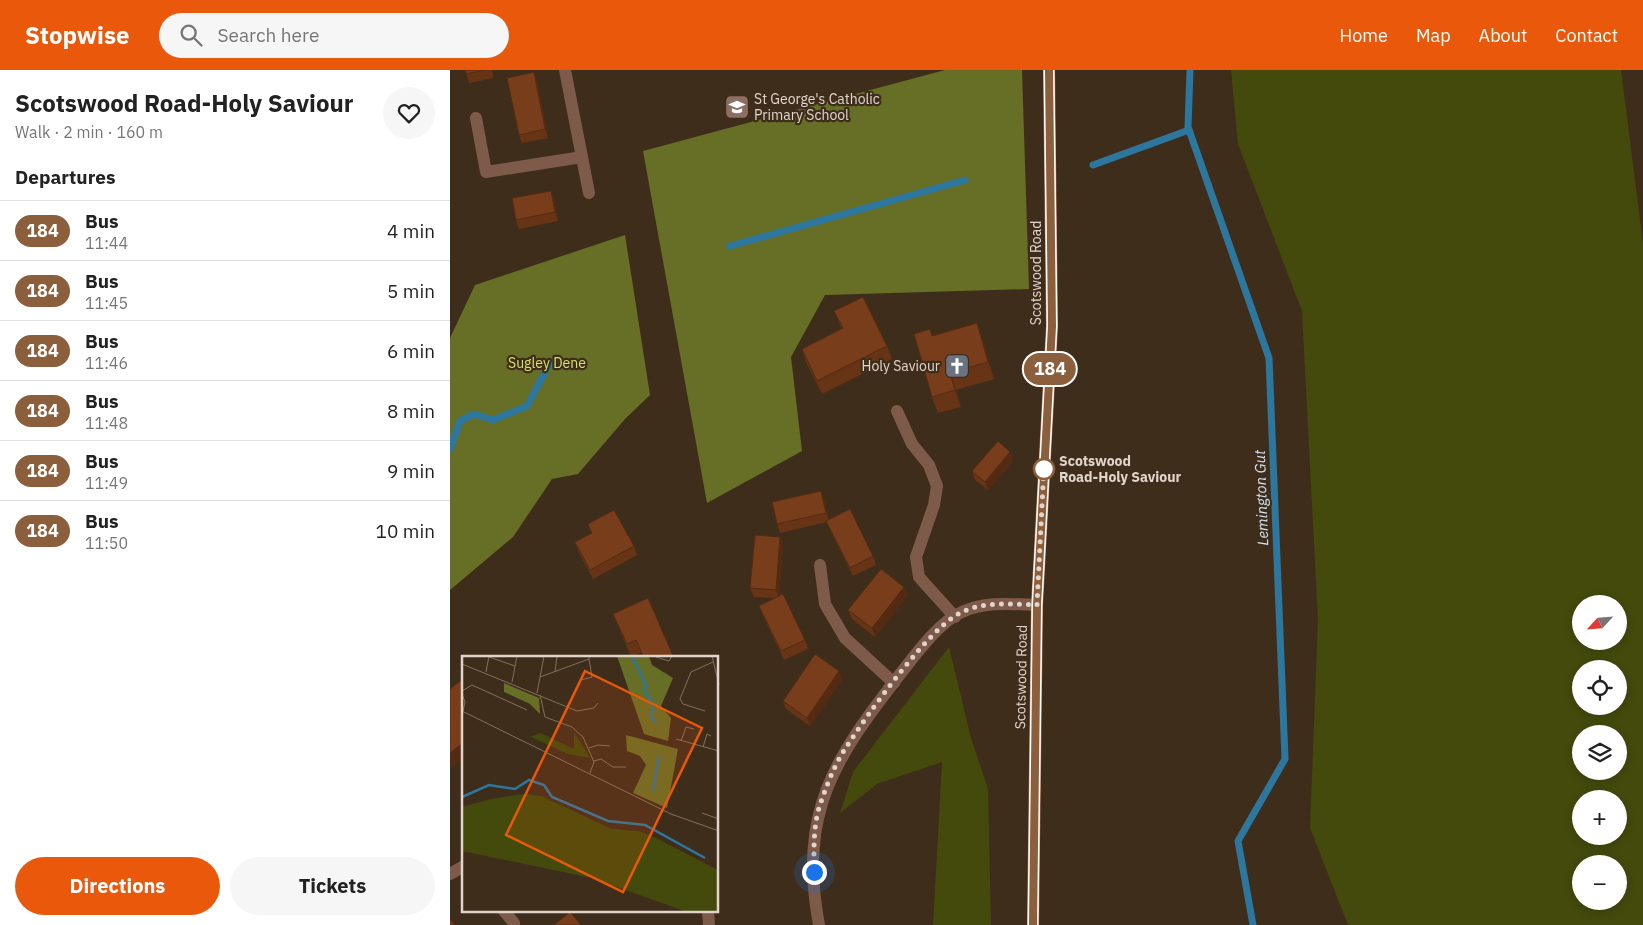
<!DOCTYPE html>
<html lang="en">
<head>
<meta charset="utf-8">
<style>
  :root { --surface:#fff; --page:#f6f6f6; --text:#222; --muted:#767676; --line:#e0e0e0; --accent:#ea580c }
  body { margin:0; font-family:"IBM Plex Sans",sans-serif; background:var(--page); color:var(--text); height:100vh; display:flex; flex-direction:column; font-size:19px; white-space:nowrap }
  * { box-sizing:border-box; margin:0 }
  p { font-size:16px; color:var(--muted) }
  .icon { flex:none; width:28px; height:28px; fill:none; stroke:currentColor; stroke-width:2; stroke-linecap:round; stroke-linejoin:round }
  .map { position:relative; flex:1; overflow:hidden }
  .side { display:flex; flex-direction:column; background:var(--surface); width:450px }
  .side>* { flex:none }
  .badge { padding:0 10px; border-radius:16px; font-size:18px; line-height:32px }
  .needle { width:32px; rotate:244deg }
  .controls { position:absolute; left:1122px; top:525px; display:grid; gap:10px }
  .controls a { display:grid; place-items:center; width:55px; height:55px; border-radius:50%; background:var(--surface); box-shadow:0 2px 8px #0003; font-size:25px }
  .you { position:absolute; width:25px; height:25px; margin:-12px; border:4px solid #fff; border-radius:50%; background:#1a73e8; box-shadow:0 0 0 8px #1a73e833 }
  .map>.badge { position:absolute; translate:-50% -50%; box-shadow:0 0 0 2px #fff }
  h2 { padding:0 15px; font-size:19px; line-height:45px }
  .round { display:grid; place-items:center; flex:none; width:52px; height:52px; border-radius:26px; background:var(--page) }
  .head { display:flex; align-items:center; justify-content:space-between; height:85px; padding:0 15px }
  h1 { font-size:24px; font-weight:700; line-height:38px }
  .primary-button { display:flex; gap:10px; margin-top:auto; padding:10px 15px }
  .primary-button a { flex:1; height:58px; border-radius:30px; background:var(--accent); color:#fff; font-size:20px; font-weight:700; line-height:58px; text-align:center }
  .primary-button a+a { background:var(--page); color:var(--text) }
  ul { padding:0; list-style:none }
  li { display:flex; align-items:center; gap:15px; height:60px; padding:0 15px; border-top:1px solid var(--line) }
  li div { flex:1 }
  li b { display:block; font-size:19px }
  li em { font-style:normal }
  li .badge { min-width:55px; font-weight:700; text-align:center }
  header { display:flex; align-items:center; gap:30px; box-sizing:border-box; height:70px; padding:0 25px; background:var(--accent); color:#fff }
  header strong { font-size:24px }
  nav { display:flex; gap:28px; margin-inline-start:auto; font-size:18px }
  .search { width:350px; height:45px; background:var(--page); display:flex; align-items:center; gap:12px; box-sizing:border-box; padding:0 18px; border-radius:28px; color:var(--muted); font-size:19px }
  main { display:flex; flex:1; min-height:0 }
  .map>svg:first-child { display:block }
  .green { fill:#444a0c; fill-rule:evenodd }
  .forest { fill:#676e26 }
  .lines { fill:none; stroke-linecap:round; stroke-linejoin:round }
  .stream { stroke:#2d779f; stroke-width:7 }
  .minor { stroke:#7e5a4a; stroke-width:12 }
  .major { stroke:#c97f60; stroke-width:12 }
  .wall { fill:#673416 }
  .shaded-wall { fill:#542b12 }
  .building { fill:#783d1a; stroke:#542b12 }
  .line-casing { stroke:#fff; stroke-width:11 }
  .line { stroke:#8b5e3c; stroke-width:8 }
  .walk { stroke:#e1d5cb; stroke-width:5; stroke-dasharray:0 9 }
  .stop-dot { fill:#fff; stroke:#8b5e3c; stroke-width:2.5 }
  .labels { text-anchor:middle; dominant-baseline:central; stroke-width:4.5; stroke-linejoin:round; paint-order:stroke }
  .poi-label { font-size:14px; fill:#e1d5cb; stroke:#3f2d1c; text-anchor:start }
  .street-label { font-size:14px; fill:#e1d5cb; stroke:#3f2d1c }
  .park-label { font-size:14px; fill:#d5e367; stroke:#3f2d1c }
  .stop-label { font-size:14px; font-weight:bold; fill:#e1d5cb; stroke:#3f2d1c; text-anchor:start }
  .water-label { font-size:15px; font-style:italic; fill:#cee3f1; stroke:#3f2d1c }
  .inset-river { fill:none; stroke:#2d779f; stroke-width:2.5 }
  .inset-road { fill:none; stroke:#807062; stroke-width:1 }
  .view { fill:#e8590c; fill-opacity:0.15; stroke:#e8590c; stroke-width:2.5 }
  .inset-edge { fill:none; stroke:#e1d5cb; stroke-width:2.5 }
</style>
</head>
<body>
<header>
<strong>Stopwise</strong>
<div class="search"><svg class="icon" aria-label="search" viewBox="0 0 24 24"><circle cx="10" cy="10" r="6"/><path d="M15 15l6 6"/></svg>Search here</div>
<nav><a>Home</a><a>Map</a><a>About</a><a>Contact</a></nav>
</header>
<main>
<section class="side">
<div class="head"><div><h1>Scotswood Road-Holy Saviour</h1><p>Walk · 2 min · 160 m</p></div><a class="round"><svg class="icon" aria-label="heart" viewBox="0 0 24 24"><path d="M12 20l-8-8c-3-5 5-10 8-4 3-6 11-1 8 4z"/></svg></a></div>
<h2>Departures</h2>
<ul>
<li><span class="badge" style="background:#8b5e3c;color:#fff">184</span><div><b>Bus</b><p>11:44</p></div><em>4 min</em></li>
<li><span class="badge" style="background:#8b5e3c;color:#fff">184</span><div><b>Bus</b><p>11:45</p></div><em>5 min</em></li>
<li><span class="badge" style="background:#8b5e3c;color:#fff">184</span><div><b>Bus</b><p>11:46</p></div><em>6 min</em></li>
<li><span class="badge" style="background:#8b5e3c;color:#fff">184</span><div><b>Bus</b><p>11:48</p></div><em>8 min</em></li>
<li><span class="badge" style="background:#8b5e3c;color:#fff">184</span><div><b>Bus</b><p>11:49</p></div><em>9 min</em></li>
<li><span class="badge" style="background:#8b5e3c;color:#fff">184</span><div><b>Bus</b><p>11:50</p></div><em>10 min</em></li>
</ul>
<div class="primary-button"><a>Directions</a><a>Tickets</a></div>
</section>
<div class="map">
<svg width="1193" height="855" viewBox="0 0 1193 855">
  <rect width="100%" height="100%" fill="#3f2d1c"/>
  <g class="green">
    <path d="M781,0H1171L1193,174V855H898L860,758L868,550L852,241L788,74ZM1131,534H1169V571H1131ZM1131,599H1169V636H1131ZM1131,664H1169V701H1131ZM1131,729H1169V766H1131ZM1131,794H1169V831H1131Z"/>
    <path d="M499,577L521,668L538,719L541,855H483L492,692L427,714L390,743L403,702Z"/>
  </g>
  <g class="forest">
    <path d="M495,0H572L579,219L375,225L341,287L352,381L257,433L193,81Z"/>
    <path d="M175,165L200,325L175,349L128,404L102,409L63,467L0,520V268L25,215Z"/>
  </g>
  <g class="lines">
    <g class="stream">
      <path d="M740,0L738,57L819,288L835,689L788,771L803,855"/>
      <path d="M643,95L739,60"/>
      <path d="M280,176L515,110"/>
      <path d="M0,379L10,351L24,344L43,350L77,336L101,291"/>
    </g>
    <g class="minor">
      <path d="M115,0L139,123"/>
      <path d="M26,48L36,102L132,87"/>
      <path d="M447,341L462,374L479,395L487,416L484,435L466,487L469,507L505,547"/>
      <path d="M370,495L375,534L395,568L444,613"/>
      <path d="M0,804L14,796"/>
      <path d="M54,841L64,853"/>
      <path d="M258,841L259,855"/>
      <path d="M369,855C348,742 384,689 451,603C466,584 490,551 512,542C535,531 562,534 587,535"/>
    </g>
    <path class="major" d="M583,855L587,535L602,256L599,0"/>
  </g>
  <g class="wall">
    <path d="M15,0H42L43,8L19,13Z"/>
    <path d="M87,11L98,68L72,73L69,65Z"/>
    <path d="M101,121L104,129L108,151L69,159L66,150Z"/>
    <path d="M384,241L437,276L442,289L372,324L356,292L352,279L392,259Z"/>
    <path d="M483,266L533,270L544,309L506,320L511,337L488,343L482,327Z"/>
    <path d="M560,382L563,391L538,420L525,410L522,401Z"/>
    <path d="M371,421L374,430L379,450L423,486L426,495L403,506L380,460L377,452L330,463L327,454Z"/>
    <path d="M138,454L184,476L187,485L143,509L128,481L125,472L141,463Z"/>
    <path d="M330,467L333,476L329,526L355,570L358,579L334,590L312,544L309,536L324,528L304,527L300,518Z"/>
    <path d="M454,517L457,526L425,567L402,549L398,540Z"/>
    <path d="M163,544L224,588H193L191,583L181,587Z"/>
    <path d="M389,601L392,610L360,656L336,639L333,631Z"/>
  </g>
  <g class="shaded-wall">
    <path d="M84,2L87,11L98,68L95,59Z"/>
    <path d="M101,121L104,129L108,151L105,142Z"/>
    <path d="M527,253L533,270L544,309L538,292Z"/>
    <path d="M500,303L506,320L511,337L505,320Z"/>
    <path d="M560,382L563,391L538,420L535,412Z"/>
    <path d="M371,421L374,430L379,452L376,443Z"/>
    <path d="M330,467L333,476L329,529L326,520Z"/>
    <path d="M454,517L457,526L425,567L422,558Z"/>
    <path d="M389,601L392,610L360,656L357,648Z"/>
    <path d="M14,672V688L1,698L0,696V683Z"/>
  </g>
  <g class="building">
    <path d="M15,0H36L16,4Z"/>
    <path d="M84,2L95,59L69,65L57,8Z"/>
    <path d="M101,121L105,142L66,150L62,128Z"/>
    <path d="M413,227L437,276L367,311L352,279L393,258L384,241Z"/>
    <path d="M527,253L538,292L500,303L505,320L482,327L464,264L480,259L482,266Z"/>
    <path d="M548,371L560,382L535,412L522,401Z"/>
    <path d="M371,421L376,443L327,454L322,432Z"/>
    <path d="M400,439L423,486L400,498L376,451Z"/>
    <path d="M164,440L184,476L140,500L125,472L142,463L138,454Z"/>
    <path d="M305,465L330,467L326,520L300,518Z"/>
    <path d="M431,499L454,517L422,558L398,540Z"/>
    <path d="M333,524L355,570L331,581L309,536Z"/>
    <path d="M198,528L224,588H194L186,570L177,574L163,544Z"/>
    <path d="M365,584L389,601L357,648L333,631Z"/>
    <path d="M14,608V672L0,683V619Z"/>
    <path d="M120,842L131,855H104Z"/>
    <path d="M0,849L5,855H0Z"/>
  </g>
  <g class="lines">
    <defs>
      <path id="line" d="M583,855L587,535L602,256L599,0"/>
    </defs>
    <use href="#line" class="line-casing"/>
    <use href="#line" class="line"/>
    <path class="walk" d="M364,802C364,781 363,759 369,738C376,717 384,695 397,676C417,645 481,555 512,542C535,531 562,534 587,535L594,396V399"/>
  </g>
  <defs>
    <symbol id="school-square" viewBox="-11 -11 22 22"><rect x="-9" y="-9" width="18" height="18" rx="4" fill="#8d6e63" stroke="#3f2d1c"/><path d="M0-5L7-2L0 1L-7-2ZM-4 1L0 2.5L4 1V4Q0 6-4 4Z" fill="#fff"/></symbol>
    <symbol id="church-square" viewBox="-11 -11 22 22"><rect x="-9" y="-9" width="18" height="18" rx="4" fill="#6b7280" stroke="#3f2d1c"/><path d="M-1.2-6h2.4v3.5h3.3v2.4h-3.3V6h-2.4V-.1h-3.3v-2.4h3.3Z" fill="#fff"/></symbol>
  </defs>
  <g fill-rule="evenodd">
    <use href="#school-square" x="273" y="23" width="28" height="28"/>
    <use href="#church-square" x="493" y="282" width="28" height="28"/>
  </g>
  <circle class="stop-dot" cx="594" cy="399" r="10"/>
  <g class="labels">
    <g class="poi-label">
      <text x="304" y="29">St George's Catholic<tspan x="304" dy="16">Primary School</tspan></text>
      <text x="490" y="296" text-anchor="end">Holy Saviour</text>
    </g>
    <g class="street-label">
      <text transform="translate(586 203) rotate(-90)">Scotswood Road</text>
      <text transform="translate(571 607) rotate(-89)">Scotswood Road</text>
    </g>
    <g class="park-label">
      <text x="97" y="293">Sugley Dene</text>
    </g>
    <g class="stop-label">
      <text x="609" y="391">Scotswood<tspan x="609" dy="16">Road-Holy Saviour</tspan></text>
    </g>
    <g class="water-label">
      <text transform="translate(811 428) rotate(-92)">Lemington Gut</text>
    </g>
  </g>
  <g transform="translate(12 586)">
    <rect width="256" height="256" fill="#3f2d1c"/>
    <path d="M112,76L128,102L106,98L69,81L78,77L112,93ZM62,138L79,140L150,173L177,175L192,181L256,214V256H225L130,222L0,195V151L29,143Z" fill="#444a0c"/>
    <path d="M155,0H187L190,9L211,22L199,50L209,62L206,85L182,78ZM42,27L77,42L78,58L68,48L42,36ZM164,79L216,93L205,152L171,137L184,109L178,100L165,95Z" fill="#676e26"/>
    <path class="inset-river" d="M170,0L184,29L182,32L191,50L189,61L194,67M191,136L197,99M0,141L27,129L53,133L67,124L82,129L90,141L146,165L183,169L243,202"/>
    <path class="inset-road" d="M250,0L257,29M27,1L53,10M194,1L207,5L210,0M0,8L115,55L132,52L136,47M24,16L27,0M93,16L95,0M78,21L127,3V0M119,24L130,21L127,3M50,26L55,0M0,35L10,29L65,54M75,37L82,0M0,38L3,46L1,55M78,39L83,61L110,71L121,81L132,106L128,117M0,55L209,158L257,175M243,55L221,48L218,43L229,16L251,6M214,83L257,95M219,85L224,71L232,73M241,91L245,78L249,80M127,92L136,89L148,90M132,105L139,103L151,111H164M240,157L257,163"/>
    <path class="view" d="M123,15L240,72L161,236L44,179Z"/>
    <rect width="256" height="256" class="inset-edge"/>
  </g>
</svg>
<div class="controls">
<a><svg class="needle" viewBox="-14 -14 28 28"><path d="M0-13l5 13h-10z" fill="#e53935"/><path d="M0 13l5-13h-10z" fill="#767676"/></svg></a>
<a><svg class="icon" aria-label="locate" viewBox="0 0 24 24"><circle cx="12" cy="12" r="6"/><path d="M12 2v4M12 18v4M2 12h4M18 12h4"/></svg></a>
<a><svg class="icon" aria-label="layers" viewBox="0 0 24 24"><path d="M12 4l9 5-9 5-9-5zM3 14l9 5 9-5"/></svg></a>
<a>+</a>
<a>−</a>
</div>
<div class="you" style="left:364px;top:802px"></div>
<b class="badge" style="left:600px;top:299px;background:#8b5e3c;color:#fff">184</b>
</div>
</main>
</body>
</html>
